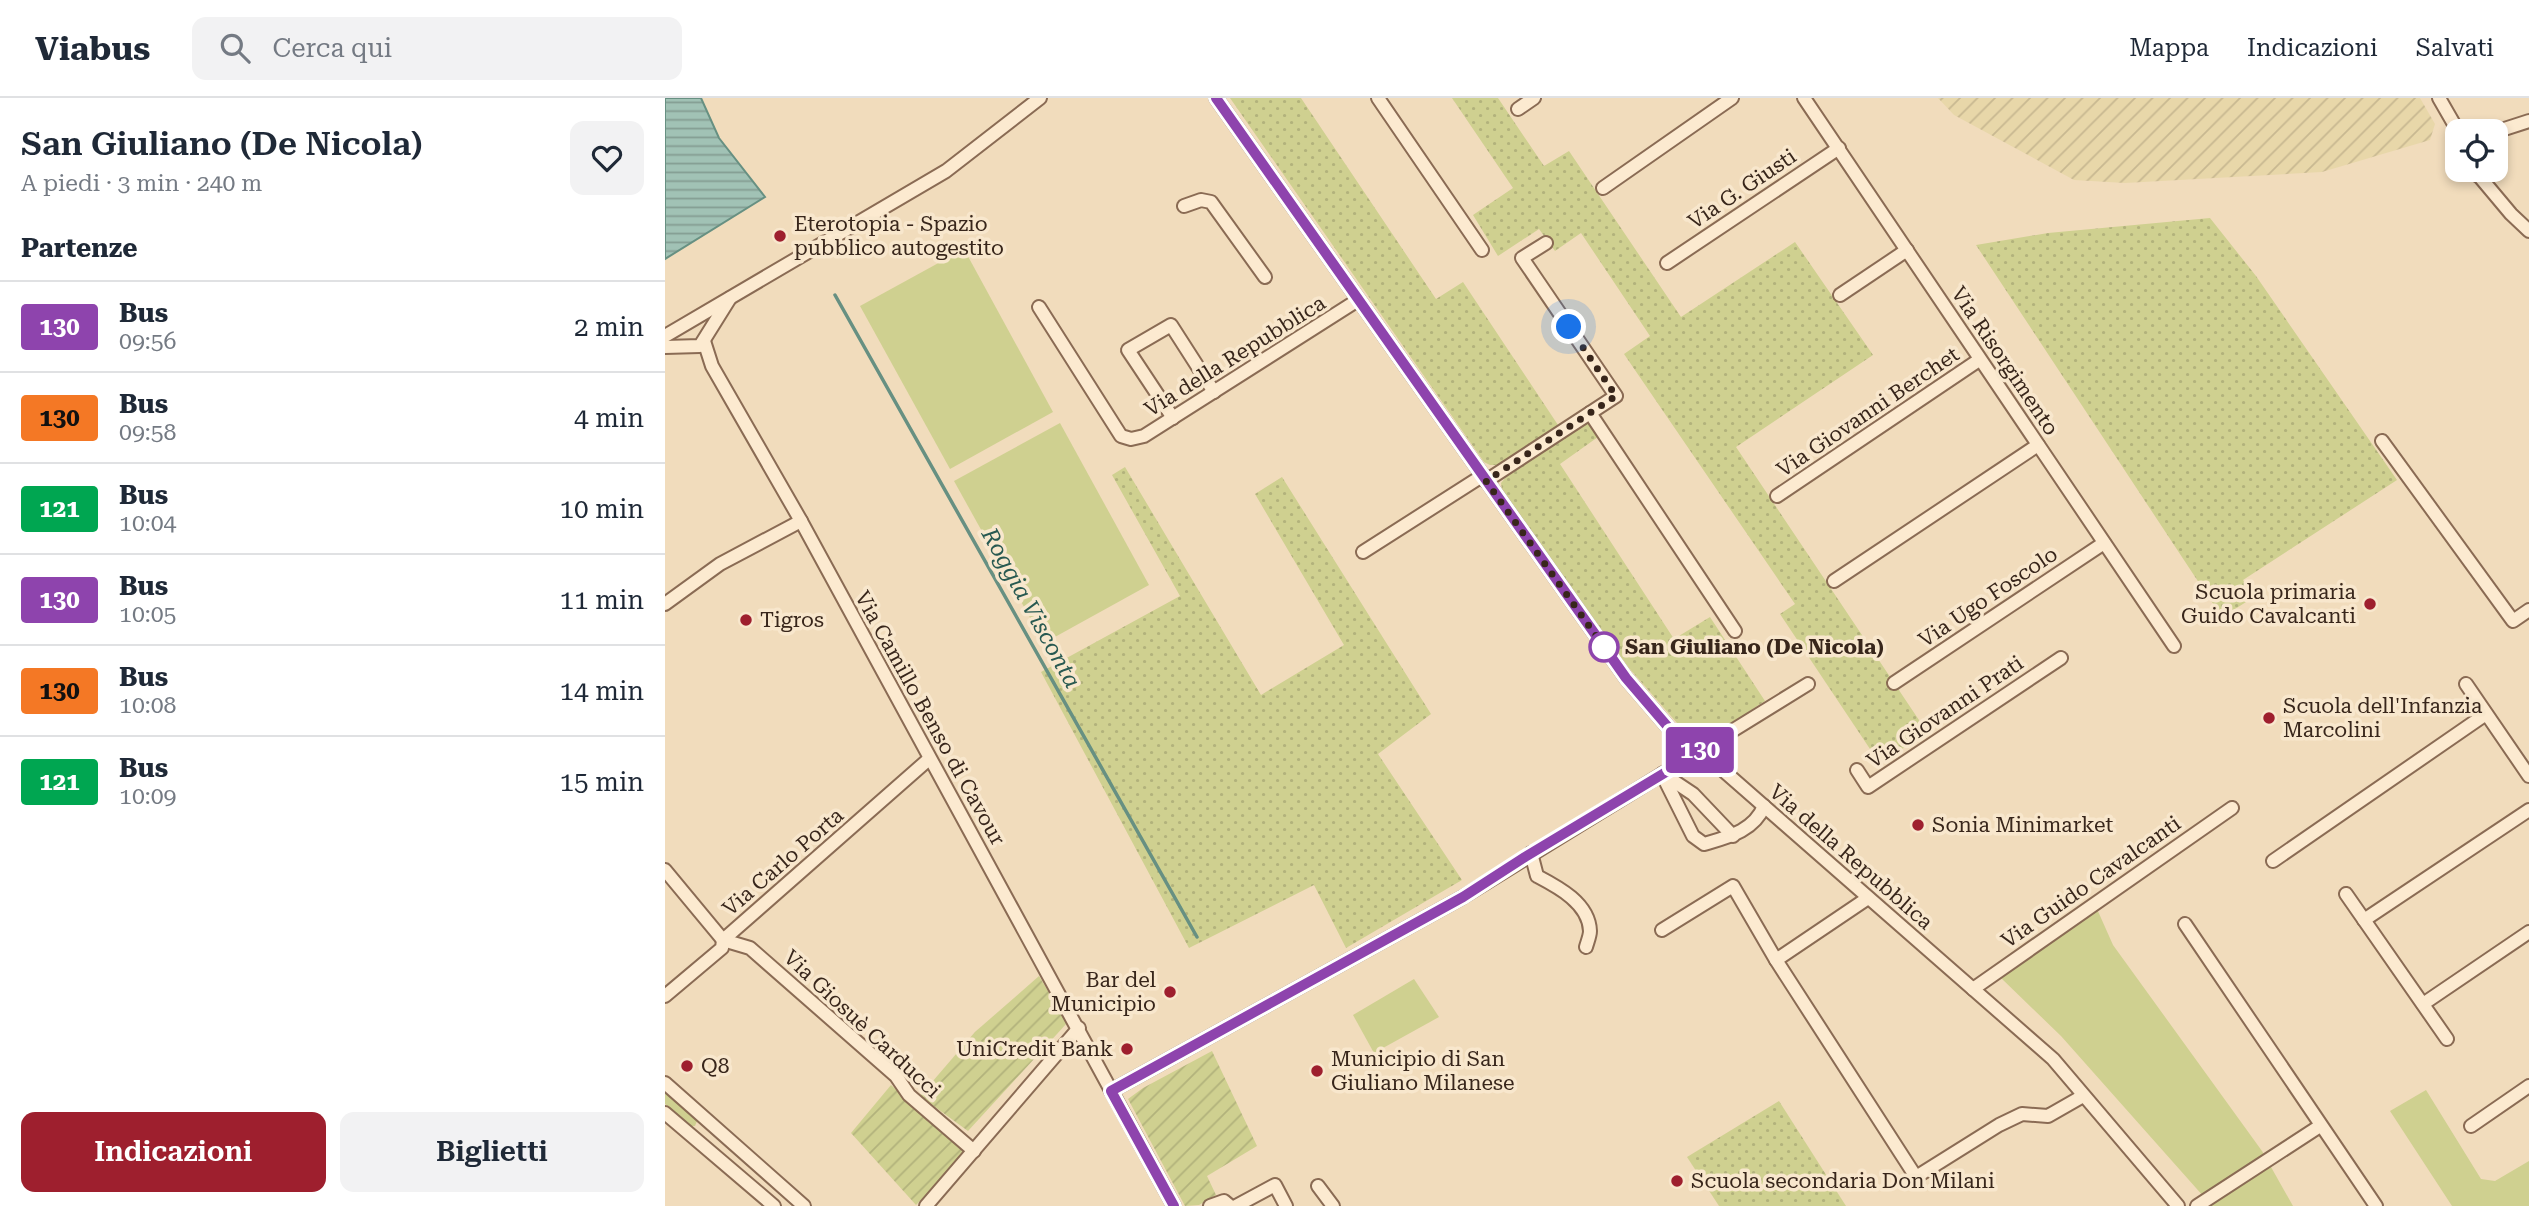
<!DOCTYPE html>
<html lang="it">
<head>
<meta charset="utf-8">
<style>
  :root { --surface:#fff; --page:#f2f2f3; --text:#1f2937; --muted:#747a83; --line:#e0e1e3; --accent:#9e1f2e }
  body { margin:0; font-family:"Roboto Serif",serif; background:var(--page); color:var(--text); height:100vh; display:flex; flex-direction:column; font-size:26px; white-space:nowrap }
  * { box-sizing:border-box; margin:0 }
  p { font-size:23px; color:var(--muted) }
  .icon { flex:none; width:38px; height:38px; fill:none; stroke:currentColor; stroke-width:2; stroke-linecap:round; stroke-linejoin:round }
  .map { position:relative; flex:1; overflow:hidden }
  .panel { display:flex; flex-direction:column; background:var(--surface); width:665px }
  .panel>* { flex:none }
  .badge { padding:0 14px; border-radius:5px; font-size:24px; line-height:46px }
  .fabs { position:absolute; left:1780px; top:21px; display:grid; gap:14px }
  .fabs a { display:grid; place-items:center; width:63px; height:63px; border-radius:14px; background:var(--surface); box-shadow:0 4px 10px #0003; font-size:35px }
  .you { position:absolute; width:35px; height:35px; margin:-18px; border:5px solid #fff; border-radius:50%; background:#1a73e8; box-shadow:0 0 0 10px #1a73e833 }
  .map>.badge { position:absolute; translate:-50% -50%; box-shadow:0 0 0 4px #fff }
  h2 { padding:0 21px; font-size:26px; line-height:63px }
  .round { display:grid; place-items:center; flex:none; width:74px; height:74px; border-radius:14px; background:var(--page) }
  .summary { display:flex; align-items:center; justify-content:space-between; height:119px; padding:0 21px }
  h1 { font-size:33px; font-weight:600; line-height:52px }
  .primary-button { display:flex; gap:14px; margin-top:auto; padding:14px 21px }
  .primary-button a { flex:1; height:80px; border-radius:14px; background:var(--accent); color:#fff; font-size:28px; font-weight:600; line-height:80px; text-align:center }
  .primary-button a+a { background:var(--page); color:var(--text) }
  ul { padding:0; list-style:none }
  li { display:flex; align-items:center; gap:21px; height:91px; padding:0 21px; border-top:2px solid var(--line) }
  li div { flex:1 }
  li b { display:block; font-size:26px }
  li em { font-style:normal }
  li .badge { min-width:77px; font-weight:700; text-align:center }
  header { display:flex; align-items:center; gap:42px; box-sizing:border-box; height:98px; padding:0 35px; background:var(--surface); border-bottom:2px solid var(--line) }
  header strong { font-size:33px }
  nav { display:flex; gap:38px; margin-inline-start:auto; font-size:24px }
  .search { width:490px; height:63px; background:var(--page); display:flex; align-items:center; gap:18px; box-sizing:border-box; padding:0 24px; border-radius:14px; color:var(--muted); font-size:26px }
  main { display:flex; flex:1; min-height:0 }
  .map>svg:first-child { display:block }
  .farmland { fill:url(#farmland-furrows) }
  .grass { fill:#cfd090 }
  .park { fill:url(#park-dots) }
  .garden { fill:url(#garden-furrows) }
  .water { fill:url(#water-rules); stroke:#679082; stroke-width:2 }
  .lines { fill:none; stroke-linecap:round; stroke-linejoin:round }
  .stream { stroke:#679082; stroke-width:3.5 }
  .minor-casing { stroke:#8a6b54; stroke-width:16 }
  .minor { stroke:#fcead0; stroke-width:12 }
  .line-casing { stroke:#fff; stroke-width:16 }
  .line { stroke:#8e44ad; stroke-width:10 }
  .walk { stroke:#38261b; stroke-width:7; stroke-dasharray:0 12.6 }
  .poi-dot { fill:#9e1f2e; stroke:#f8e7cd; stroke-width:2.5 }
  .stop-dot { fill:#fff; stroke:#8e44ad; stroke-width:3.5 }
  .labels { text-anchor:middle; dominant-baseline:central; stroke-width:7; stroke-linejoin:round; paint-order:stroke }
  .street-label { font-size:21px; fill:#38261b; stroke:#f8e7cd }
  .poi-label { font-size:21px; fill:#38261b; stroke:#f8e7cd; text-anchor:start }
  .stop-label { font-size:21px; font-weight:bold; fill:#38261b; stroke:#f8e7cd; text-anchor:start }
  .water-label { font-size:23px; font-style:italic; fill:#285951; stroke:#f8e7cd }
</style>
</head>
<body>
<header>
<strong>Viabus</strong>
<div class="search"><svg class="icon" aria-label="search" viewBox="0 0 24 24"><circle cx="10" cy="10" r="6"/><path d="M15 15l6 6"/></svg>Cerca qui</div>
<nav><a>Mappa</a><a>Indicazioni</a><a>Salvati</a></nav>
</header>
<main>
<section class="panel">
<div class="summary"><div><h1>San Giuliano (De Nicola)</h1><p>A piedi · 3 min · 240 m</p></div><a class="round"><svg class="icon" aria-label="heart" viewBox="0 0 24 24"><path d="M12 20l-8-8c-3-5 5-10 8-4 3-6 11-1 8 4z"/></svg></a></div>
<h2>Partenze</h2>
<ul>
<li><span class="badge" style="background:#8e44ad;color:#fff">130</span><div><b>Bus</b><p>09:56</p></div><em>2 min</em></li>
<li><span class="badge" style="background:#f47825;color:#111">130</span><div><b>Bus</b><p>09:58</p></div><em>4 min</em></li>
<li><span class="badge" style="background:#00a651;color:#fff">121</span><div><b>Bus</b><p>10:04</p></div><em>10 min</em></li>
<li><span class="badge" style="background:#8e44ad;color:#fff">130</span><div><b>Bus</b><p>10:05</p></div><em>11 min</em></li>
<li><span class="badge" style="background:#f47825;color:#111">130</span><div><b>Bus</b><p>10:08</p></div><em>14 min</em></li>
<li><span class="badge" style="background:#00a651;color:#fff">121</span><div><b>Bus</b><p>10:09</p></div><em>15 min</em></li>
</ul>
<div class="primary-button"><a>Indicazioni</a><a>Biglietti</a></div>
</section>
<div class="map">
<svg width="1864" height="1108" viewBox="0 0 1864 1108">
  <defs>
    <pattern id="farmland-furrows" width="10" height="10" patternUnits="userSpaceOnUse" patternTransform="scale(1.75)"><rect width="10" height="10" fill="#e8d7a9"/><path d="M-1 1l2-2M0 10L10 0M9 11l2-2" fill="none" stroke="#c8b891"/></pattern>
    <pattern id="park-dots" width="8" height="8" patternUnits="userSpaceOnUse" patternTransform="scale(1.75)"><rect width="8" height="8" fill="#cfd090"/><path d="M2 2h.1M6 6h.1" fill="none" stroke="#b2b27c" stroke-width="1.8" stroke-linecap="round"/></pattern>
    <pattern id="garden-furrows" width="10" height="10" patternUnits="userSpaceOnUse" patternTransform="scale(1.75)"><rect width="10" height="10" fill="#cfd090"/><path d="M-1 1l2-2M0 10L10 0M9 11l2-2" fill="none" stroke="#b2b27c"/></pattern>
    <pattern id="water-rules" width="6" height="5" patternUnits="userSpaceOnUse" patternTransform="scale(1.75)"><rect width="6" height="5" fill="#a1c2b5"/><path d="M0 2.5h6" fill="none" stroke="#849d92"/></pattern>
  </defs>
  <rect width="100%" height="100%" fill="#f1dcbc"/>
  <path class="farmland" d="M1273,0H1755L1770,26L1765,42L1657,74L1460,85L1409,82L1289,17Z"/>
  <g class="grass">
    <path d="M299,151L388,314L285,371L195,208Z"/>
    <path d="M395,325L484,487L379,545L289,383Z"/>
    <path d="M1432,811L1448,847L1597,1053L1628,1108H1547L1396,938L1335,879Z"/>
    <path d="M749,881L774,919L709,955L688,917Z"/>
    <path d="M1761,992L1816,1081L1830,1083L1864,1063V1108H1787L1725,1013Z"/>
    <path d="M0,994L32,1023L30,1028H26L0,1006Z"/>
  </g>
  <g class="park">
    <path d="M565,0H636L771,201L798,184L893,327L833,367H825L819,364Z"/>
    <path d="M787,0H833L879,68L904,53L1016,219L1130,144L1208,257L1071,349L1262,634L1215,666L1115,516L1130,506L959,256L985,238L916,135L890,153L874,131L833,158L808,117L848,90Z"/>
    <path d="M1545,120L1591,178L1732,382L1578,482L1589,499L1559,518L1546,503L1311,147L1383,135Z"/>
    <path d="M923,324L933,339L895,366L1009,541L1045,519L1100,603C1073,620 1044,646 1012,625L964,570L837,392L836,385L841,379Z"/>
    <path d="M460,369L596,597L679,547L590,396L617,379L766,616L713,656L797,782L681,850L649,787L524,850L376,574L515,498L447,377Z"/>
    <path d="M1114,1003L1181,1108H1054L1022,1059Z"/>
  </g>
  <g class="garden">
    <path d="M374,878L402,925L303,1033L255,998L310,934Z"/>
    <path d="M547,953L592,1048L542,1078L551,1097L534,1107L520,1108L463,1001L478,990Z"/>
    <path d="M226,987L301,1055L251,1107L186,1035Z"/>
  </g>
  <path class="water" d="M0,0H36L54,40L100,99L0,161Z"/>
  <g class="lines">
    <path class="stream" d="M170,197L532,839"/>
    <defs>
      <g id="minor">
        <path d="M551,0L961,580L1009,636L1036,653L1388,961L1513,1108"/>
        <path d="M713,0L817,152"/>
        <path d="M1139,0L1509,548"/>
        <path d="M1774,0L1793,33"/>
        <path d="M853,11L869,0"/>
        <path d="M1830,34L1864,23"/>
        <path d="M1804,72L1815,79L1846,116L1864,133"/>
        <path d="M938,90L1067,0"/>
        <path d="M519,108L536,102L546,104L600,179"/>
        <path d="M1002,165L1174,50"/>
        <path d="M1175,197L1242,152"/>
        <path d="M374,209L456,338L466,341L479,338L693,202"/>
        <path d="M0,238L281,73L375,0"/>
        <path d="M39,243L47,268L136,423L509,1108"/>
        <path d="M0,249L35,248L65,200"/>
        <path d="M925,315L1070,533"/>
        <path d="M508,320L463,252L506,227L549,294"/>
        <path d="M1717,343L1848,523L1864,512"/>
        <path d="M821,383L951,298L857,160L881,145"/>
        <path d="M1112,398L1314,262"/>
        <path d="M698,454L817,378"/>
        <path d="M1169,483L1373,347"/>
        <path d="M0,506L55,466L136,423"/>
        <path d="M1229,585L1439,445"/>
        <path d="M1801,586L1864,678"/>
        <path d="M1192,672L1203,689L1396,560"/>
        <path d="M997,676L1028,738L1039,746C1063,739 1089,733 1099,708"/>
        <path d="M998,676L1028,696L1068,738"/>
        <path d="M866,755L872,778C893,789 924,805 925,833C925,838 922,845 921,849"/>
        <path d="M1608,763L1821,616"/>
        <path d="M0,772L58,842L85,850L231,978L244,997L309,1053"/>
        <path d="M1681,796L1782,941"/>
        <path d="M1699,822L1864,712"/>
        <path d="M1520,826L1711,1108"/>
        <path d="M997,832L1068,788L1111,862L1251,1079L1334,1027L1357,1016L1383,1018L1418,998"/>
        <path d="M1111,862L1203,800"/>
        <path d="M1308,891L1567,710"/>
        <path d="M0,898L57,850L58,842L264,661"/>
        <path d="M1758,906L1864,834"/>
        <path d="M0,985L139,1108"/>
        <path d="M446,993L798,799L1143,586"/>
        <path d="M0,1015L109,1108"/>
        <path d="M1806,1028L1864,988"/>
        <path d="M653,1088L668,1108"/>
        <path d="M261,1108L414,930"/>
        <path d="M545,1108L559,1103L565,1108"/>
        <path d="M571,1108L610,1087L621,1108"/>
        <path d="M1532,1108L1655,1028"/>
      </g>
    </defs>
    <use href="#minor" class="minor-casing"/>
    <use href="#minor" class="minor"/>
  </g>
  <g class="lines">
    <defs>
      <path id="line" d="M509,1108L446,993L798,799L860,759L1036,653L1009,636L961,580L551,0"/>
    </defs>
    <use href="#line" class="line-casing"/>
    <use href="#line" class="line"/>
    <path class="walk" d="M904,229L951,298L821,383L939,549"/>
  </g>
  <g class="poi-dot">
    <circle cx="115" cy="138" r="7"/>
    <circle cx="1705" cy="506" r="7"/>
    <circle cx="81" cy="522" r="7"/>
    <circle cx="1604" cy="620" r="7"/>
    <circle cx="1253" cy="727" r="7"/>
    <circle cx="505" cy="894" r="7"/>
    <circle cx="462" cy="951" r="7"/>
    <circle cx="22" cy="968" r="7"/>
    <circle cx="652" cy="973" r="7"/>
    <circle cx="1012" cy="1083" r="7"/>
  </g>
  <circle class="stop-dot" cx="939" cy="549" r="14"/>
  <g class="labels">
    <g class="street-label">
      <text transform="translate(1077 91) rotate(-34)">Via G. Giusti</text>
      <text transform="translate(570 258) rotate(-32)">Via della Repubblica</text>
      <text transform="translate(1340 263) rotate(56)">Via Risorgimento</text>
      <text transform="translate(1203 314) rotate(-34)">Via Giovanni Berchet</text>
      <text transform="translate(1323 499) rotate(-34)">Via Ugo Foscolo</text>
      <text transform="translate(1280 614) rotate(-34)">Via Giovanni Prati</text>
      <text transform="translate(265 620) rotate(61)">Via Camillo Benso di Cavour</text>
      <text transform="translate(1186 759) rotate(41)">Via della Repubblica</text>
      <text transform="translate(118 764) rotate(-41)">Via Carlo Porta</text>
      <text transform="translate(1426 784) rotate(-35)">Via Guido Cavalcanti</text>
      <text transform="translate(197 926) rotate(43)">Via Giosuè Carducci</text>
    </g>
    <g class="poi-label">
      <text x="129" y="126">Eterotopia - Spazio<tspan x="129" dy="24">pubblico autogestito</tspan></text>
      <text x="1691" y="494" text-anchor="end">Scuola primaria<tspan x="1691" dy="24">Guido Cavalcanti</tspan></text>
      <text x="95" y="522">Tigros</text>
      <text x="1618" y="608">Scuola dell'Infanzia<tspan x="1618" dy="24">Marcolini</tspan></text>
      <text x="1267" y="727">Sonia Minimarket</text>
      <text x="491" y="882" text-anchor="end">Bar del<tspan x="491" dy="24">Municipio</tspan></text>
      <text x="448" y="951" text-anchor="end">UniCredit Bank</text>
      <text x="666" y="961">Municipio di San<tspan x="666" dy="24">Giuliano Milanese</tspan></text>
      <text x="36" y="968">Q8</text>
      <text x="1026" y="1083">Scuola secondaria Don Milani</text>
    </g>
    <g class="stop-label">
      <text x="960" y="549">San Giuliano (De Nicola)</text>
    </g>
    <g class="water-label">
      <text transform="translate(366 510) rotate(61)">Roggia Visconta</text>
    </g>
  </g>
</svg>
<div class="fabs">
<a><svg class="icon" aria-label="locate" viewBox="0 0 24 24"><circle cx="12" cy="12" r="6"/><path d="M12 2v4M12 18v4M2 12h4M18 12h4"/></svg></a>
</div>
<div class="you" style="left:904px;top:229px"></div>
<b class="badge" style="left:1035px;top:652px;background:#8e44ad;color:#fff">130</b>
</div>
</main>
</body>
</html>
